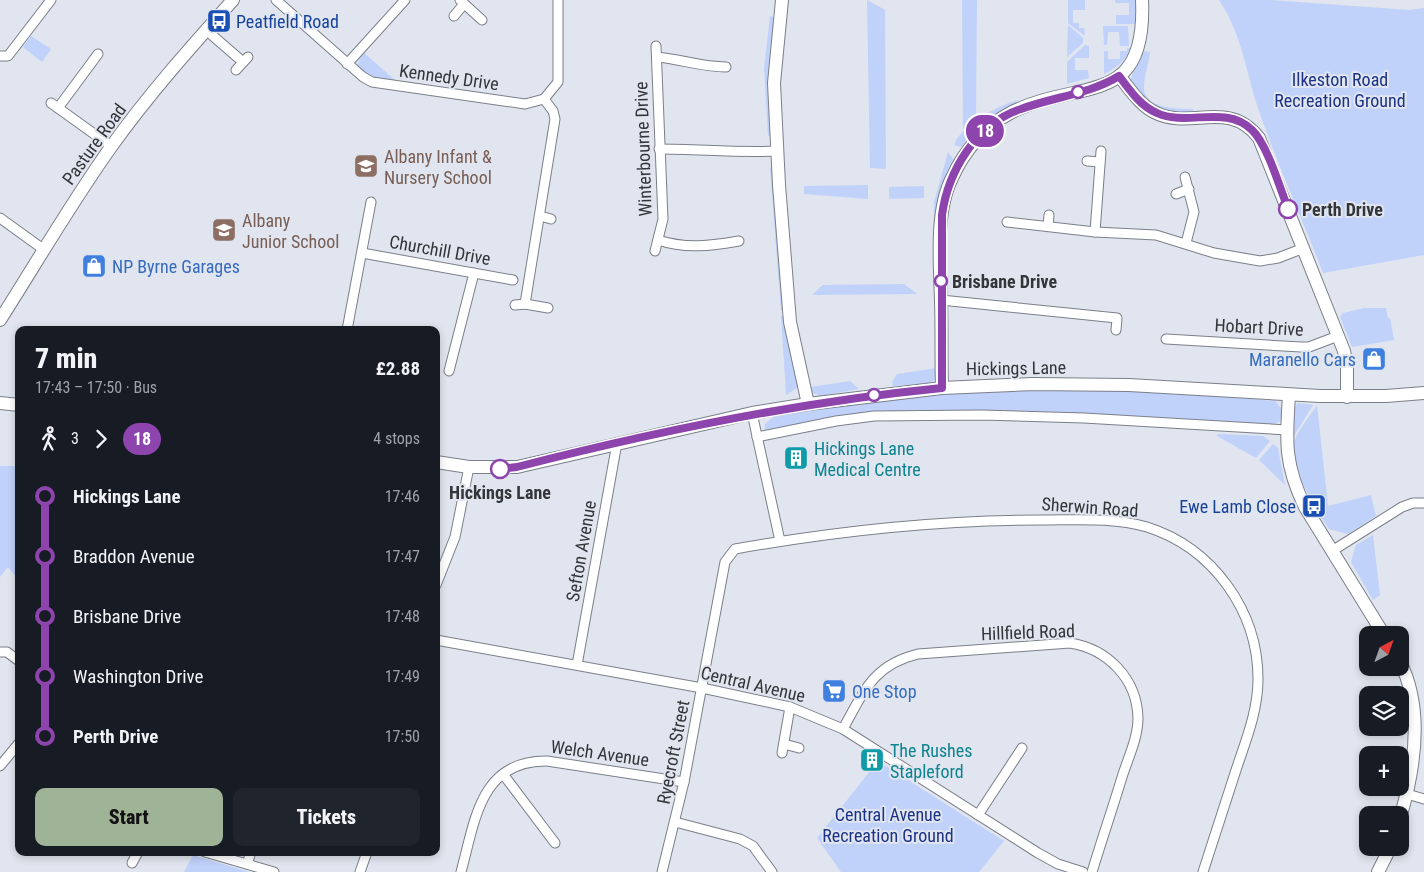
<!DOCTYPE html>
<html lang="en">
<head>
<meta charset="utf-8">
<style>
  :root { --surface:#171b24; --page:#20242c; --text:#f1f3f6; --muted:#9ea1a6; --accent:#9fb396 }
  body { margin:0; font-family:"Roboto Condensed",sans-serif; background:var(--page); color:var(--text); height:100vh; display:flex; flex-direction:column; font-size:19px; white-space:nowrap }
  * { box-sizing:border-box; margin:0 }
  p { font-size:16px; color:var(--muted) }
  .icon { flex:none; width:28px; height:28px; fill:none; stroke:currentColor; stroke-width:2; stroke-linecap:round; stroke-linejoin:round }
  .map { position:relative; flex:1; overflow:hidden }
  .side { position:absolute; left:15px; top:326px; width:425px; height:530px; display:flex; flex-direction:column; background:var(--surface); border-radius:10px; box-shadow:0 2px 8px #0003 }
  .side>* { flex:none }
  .badge { padding:0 10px; border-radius:16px; font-size:18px; line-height:32px }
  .needle { width:32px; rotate:41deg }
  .controls { position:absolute; left:1359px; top:626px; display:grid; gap:10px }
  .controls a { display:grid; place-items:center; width:50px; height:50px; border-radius:10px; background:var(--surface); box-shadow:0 2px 8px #0003; font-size:25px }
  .map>.badge { position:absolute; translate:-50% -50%; box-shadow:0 0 0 2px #fff }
  .legs { display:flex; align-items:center; gap:8px; height:55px; padding:0 20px; font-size:16px }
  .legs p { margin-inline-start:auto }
  .summary { display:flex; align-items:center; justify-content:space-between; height:85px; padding:0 20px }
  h1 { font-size:28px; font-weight:800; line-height:38px }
  .action { display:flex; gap:10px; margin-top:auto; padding:10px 20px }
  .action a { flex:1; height:58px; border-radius:10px; background:var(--accent); color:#111; font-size:20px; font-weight:800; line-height:58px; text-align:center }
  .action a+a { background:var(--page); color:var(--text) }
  ul { padding:0 20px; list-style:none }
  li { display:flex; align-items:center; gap:18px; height:60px; font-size:19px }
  li i { display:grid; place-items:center; width:8px; height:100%; margin:0 6px; background:currentColor }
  li i::after { content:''; width:12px; height:12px; margin:-6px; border:4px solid; border-radius:50%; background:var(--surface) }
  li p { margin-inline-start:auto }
  li:first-child i { background:linear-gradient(#0000 50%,currentColor 0) }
  li:last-child i { background:linear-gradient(currentColor 50%,#0000 0) }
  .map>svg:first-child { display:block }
  .green { fill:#c0d1fa }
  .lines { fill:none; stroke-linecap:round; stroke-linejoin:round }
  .street-casing { stroke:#7b7f89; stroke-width:11 }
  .secondary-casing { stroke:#7b7f89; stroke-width:14 }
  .street { stroke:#fff; stroke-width:9 }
  .secondary { stroke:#fff; stroke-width:12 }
  .line-1-casing { stroke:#fff; stroke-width:11 }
  .line-1 { stroke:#8e44ad; stroke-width:8 }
  .stop-1-dot { fill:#fff; stroke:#8e44ad; stroke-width:2.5 }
  .labels { text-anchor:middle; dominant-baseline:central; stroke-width:4; stroke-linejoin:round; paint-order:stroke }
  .transit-label { font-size:18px; fill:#164399; stroke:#e0e5ef; text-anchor:start }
  .street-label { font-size:18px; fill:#333539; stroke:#e0e5ef }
  .park-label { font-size:18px; fill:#1b3286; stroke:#e0e5ef }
  .education-label { font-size:18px; fill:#785e54; stroke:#e0e5ef; text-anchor:start }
  .stop-label { font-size:18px; font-weight:bold; fill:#333539; stroke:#e0e5ef; text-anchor:start }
  .shop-label { font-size:18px; fill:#366cbe; stroke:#e0e5ef; text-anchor:start }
  .culture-label { font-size:18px; fill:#0d838f; stroke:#e0e5ef; text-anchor:start }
</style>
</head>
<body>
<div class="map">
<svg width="1424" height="872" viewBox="0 0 1424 872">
  <rect width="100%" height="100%" fill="#e0e5ef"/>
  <g class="green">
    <path d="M867,0L885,10L886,169L870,168Z"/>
    <path d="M962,0H977L976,114L975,119L963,129Z"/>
    <path d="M1068,0H1085V10H1073V23H1079V28H1084L1085,36L1068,23Z"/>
    <path d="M1115,0H1136L1137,24H1116V15H1129V3H1115Z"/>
    <path d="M1219,0H1270L1409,10L1424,8V255L1323,273C1303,220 1279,168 1260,114C1246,74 1243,36 1219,0Z"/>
    <path d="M770,16L776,18L772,136H768L764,69Z"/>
    <path d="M1068,25L1083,38V43L1067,57Z"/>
    <path d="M1103,26H1128L1129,46H1120L1119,32H1108L1107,45H1104Z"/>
    <path d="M31,36L51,49L42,62L23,47Z"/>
    <path d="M1085,45L1089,46V58H1075V70H1088L1089,78L1067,84V62Z"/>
    <path d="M1127,48H1130C1126,61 1116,68 1104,74V51H1108V59H1120V51H1127Z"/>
    <path d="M1144,51L1150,52C1149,63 1144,75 1144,87C1143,109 1179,109 1193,109V111C1165,121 1145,99 1130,80Z"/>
    <path d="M363,52L396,81C381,79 367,79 357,65Z"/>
    <path d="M1019,100L979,126L961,147L954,145C959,127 1001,103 1019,100Z"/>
    <path d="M948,152L954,160L947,175L937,270L933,272L934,202Z"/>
    <path d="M770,168H774L785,309L781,311Z"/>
    <path d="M868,185V199L804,194V186Z"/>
    <path d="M924,186V198L889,199V187Z"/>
    <path d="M904,284L917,294L812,295L823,285Z"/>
    <path d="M1364,308H1386L1388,318H1390L1394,340L1352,347L1340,317L1343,313Z"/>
    <path d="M781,316H785L800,386L786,395Z"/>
    <path d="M937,368V377L931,383L893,386L892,382L897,374Z"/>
    <path d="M850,381L859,389L820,396L813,393L810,387Z"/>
    <path d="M1030,389L1162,391L1275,401L1282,409L1281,420L1273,426L1137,416L926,410L850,414L764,431L765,424L773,417L814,410L950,394Z"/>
    <path d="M1298,403L1313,405L1292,439L1294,407Z"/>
    <path d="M1317,405L1328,506L1371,495L1376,516L1348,534L1329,529C1317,511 1287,463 1294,441C1299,429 1310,416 1317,405Z"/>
    <path d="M1218,434L1263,436L1270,441L1256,458L1217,436Z"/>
    <path d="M1273,444L1278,448L1285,485L1259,460Z"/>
    <path d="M0,466H19V580L8,567L0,577Z"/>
    <path d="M1373,535L1380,595L1373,600L1351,562L1356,545Z"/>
    <path d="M878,761L1004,841L979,872H841L817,838Z"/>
    <path d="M193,855L249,872H184Z"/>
  </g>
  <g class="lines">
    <defs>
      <g id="street">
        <path d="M276,0L363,77L372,82L525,104L544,99L558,82V0"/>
        <path d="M460,0L482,20"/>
        <path d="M454,16L464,4"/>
        <path d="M206,30L243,62"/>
        <path d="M0,56H8L51,0"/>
        <path d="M657,57C680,59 702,67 726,67"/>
        <path d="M347,64L405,0"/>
        <path d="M236,70L248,57"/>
        <path d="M51,103L111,146"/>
        <path d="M58,108L98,54"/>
        <path d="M659,149C699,149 738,153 777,151"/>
        <path d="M1087,161L1100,162"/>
        <path d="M1185,177L1194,212L1186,243"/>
        <path d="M1176,194L1189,189"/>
        <path d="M540,216L551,219"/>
        <path d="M0,218L43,249"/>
        <path d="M1007,222L1095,232L1156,235L1214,253L1260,261L1278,258L1304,248"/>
        <path d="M1048,226L1049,215"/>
        <path d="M1095,232L1101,151"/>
        <path d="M658,240C685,249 711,246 739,241"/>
        <path d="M655,251L663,219L656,46"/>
        <path d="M362,253L513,280"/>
        <path d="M941,300L1117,318L1116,330"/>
        <path d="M525,304L555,119L553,111L544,99"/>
        <path d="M515,305L525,304L548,308"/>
        <path d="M347,330L371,202"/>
        <path d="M1166,339L1301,347H1309L1338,336"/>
        <path d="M449,371L474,273"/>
        <path d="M752,413L780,541"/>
        <path d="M757,437L836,421L874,416L981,415L1084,418L1287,430"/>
        <path d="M1332,551L1402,507L1413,503H1424"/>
        <path d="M436,585L455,537L469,467"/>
        <path d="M436,640L702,688L790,707L843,729L1038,853L1058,864L1083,872"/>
        <path d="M0,652H7L19,661"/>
        <path d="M577,665L617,443"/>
        <path d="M843,729C864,691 873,665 918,654L1070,643C1108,649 1137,679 1138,718C1138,737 1129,756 1123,774C1113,807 1102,839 1092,872"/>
        <path d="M784,744L799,748"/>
        <path d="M782,753L790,707"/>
        <path d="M0,766L19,743"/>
        <path d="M503,774L555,843"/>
        <path d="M1407,794L1424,799"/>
        <path d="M978,815L1022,748"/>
        <path d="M675,822L740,839L753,846L772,872"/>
        <path d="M205,852L274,872"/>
        <path d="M132,863L138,852"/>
        <path d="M247,864L251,852"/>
        <path d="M360,872L367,852"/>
        <path d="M461,872C475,821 480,760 547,761L684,782"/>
        <path d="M662,872L684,782L725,562L735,549C836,531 938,520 1041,520C1076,520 1113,517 1147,527C1213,548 1258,611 1258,679C1258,711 1246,740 1236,770C1225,804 1214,838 1203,872"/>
      </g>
      <g id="secondary">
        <path d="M782,0L774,83L779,185L790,322L808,404"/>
        <path d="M1119,76C1130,89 1139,104 1154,112C1190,131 1228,98 1259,138L1344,351L1347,365V397"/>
        <path d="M0,320C37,262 71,203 111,147C148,95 191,47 233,0"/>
        <path d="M942,388C941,359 942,330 941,301C940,264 935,211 952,178C964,151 985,126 1012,112C1081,78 1147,109 1142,0"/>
        <path d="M1289,395C1286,441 1284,464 1305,507L1384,635"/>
        <path d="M0,403L19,405"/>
        <path d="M436,462L469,467H517L752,413L808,404L942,388L1032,384L1129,385L1320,396H1386L1424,393"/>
        <path d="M1400,662C1424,709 1415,768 1400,818"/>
        <path d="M1378,872L1390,848"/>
      </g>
    </defs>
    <use href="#street" class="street-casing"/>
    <use href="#secondary" class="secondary-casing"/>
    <use href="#street" class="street"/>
    <use href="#secondary" class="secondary"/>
  </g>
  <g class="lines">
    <defs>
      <path id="line-1" d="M500,469L517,467C657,431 798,402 942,388V215C948,171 976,124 1021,109C1053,97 1090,94 1119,76C1130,90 1140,106 1157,113C1187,127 1226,104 1252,130C1267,144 1280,188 1288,209"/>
    </defs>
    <use href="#line-1" class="line-1-casing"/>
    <use href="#line-1" class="line-1"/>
  </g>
  <defs>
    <symbol id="bus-square" viewBox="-11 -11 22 22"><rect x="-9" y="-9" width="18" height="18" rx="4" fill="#1a4fb4" stroke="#e0e5ef"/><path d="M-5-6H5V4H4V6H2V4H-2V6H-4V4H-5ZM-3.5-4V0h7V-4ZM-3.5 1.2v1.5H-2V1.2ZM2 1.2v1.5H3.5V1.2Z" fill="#fff"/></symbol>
    <symbol id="school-square" viewBox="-11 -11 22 22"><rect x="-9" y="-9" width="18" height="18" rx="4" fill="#8d6e63" stroke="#e0e5ef"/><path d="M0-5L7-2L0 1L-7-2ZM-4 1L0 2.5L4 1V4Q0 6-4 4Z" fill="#fff"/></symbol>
    <symbol id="shop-square" viewBox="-11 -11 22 22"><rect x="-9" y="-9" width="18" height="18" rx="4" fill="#3f7fe0" stroke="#e0e5ef"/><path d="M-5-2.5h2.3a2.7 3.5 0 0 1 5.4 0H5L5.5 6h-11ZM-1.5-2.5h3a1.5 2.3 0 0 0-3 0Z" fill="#fff"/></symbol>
    <symbol id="building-square" viewBox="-11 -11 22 22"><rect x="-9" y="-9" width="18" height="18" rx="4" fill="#0f9aa8" stroke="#e0e5ef"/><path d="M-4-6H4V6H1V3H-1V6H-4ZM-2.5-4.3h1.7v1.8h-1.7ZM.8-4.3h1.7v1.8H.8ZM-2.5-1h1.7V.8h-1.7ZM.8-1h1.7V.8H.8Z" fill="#fff"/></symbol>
    <symbol id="supermarket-square" viewBox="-11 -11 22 22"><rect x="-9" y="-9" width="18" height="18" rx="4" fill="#3f7fe0" stroke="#e0e5ef"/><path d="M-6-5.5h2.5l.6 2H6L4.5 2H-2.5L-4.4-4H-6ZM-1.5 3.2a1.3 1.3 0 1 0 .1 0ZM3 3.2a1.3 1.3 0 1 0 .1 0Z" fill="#fff"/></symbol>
  </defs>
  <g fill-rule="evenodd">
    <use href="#bus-square" x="205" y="7" width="28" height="28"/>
    <use href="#school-square" x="352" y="152" width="28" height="28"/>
    <use href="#school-square" x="210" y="216" width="28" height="28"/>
    <use href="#shop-square" x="80" y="252" width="28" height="28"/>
    <use href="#shop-square" x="1360" y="345" width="28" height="28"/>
    <use href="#building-square" x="782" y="444" width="28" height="28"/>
    <use href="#bus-square" x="1300" y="492" width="28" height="28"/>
    <use href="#supermarket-square" x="820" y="677" width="28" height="28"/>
    <use href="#building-square" x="858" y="746" width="28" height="28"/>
  </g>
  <g class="stop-1-dot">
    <circle cx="1078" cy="92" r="6"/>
    <circle cx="1288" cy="209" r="9"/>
    <circle cx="941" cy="281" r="6"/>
    <circle cx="874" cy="395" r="6"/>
    <circle cx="500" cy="469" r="9"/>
  </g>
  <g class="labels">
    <g class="transit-label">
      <text x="236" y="21">Peatfield Road</text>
      <text x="1296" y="506" text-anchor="end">Ewe Lamb Close</text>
    </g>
    <g class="street-label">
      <text transform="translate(449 77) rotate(8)">Kennedy Drive</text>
      <text transform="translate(94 144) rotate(-54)">Pasture Road</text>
      <text transform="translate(643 149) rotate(-92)">Winterbourne Drive</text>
      <text transform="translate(440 250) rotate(10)">Churchill Drive</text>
      <text transform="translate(1259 327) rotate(3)">Hobart Drive</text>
      <text transform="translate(1016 368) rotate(-1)">Hickings Lane</text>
      <text transform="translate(1090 507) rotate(4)">Sherwin Road</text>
      <text transform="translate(581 551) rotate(-80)">Sefton Avenue</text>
      <text transform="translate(1028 632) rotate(-2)">Hillfield Road</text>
      <text transform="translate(753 684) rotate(13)">Central Avenue</text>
      <text transform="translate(673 752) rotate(-79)">Ryecroft Street</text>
      <text transform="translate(600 753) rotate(8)">Welch Avenue</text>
    </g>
    <g class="park-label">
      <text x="1340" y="79">Ilkeston Road<tspan x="1340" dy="21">Recreation Ground</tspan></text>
      <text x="888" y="814">Central Avenue<tspan x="888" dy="21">Recreation Ground</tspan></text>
    </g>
    <g class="education-label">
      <text x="384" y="156">Albany Infant &amp;<tspan x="384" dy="21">Nursery School</tspan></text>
      <text x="242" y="220">Albany<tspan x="242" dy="21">Junior School</tspan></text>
    </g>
    <g class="stop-label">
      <text x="1302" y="209">Perth Drive</text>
      <text x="952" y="281">Brisbane Drive</text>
      <text x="500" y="492" text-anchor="middle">Hickings Lane</text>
    </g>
    <g class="shop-label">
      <text x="112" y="266">NP Byrne Garages</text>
      <text x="1356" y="359" text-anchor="end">Maranello Cars</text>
      <text x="852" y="691">One Stop</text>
    </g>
    <g class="culture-label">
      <text x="814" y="448">Hickings Lane<tspan x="814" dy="21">Medical Centre</tspan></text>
      <text x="890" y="750">The Rushes<tspan x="890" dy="21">Stapleford</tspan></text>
    </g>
  </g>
</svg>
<div class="controls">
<a><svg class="needle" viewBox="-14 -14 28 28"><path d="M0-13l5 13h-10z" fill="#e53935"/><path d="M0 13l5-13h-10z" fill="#9ea1a6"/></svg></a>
<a><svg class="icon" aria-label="layers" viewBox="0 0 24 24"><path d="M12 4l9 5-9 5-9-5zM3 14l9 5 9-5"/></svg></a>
<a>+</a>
<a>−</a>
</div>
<b class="badge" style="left:985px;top:131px;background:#8e44ad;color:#fff">18</b>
<section class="side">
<div class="summary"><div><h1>7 min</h1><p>17:43 – 17:50 · Bus</p></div><b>£2.88</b></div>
<div class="legs"><svg class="icon" aria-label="walk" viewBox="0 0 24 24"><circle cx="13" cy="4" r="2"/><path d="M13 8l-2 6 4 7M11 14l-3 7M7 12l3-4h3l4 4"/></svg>3<svg class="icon" aria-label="forward" viewBox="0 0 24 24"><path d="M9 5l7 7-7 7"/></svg><b class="badge" style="background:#8e44ad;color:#fff">18</b><p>4 stops</p></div>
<ul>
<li><i style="color:#8e44ad"></i><b>Hickings Lane</b><p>17:46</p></li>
<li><i style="color:#8e44ad"></i><span>Braddon Avenue</span><p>17:47</p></li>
<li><i style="color:#8e44ad"></i><span>Brisbane Drive</span><p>17:48</p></li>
<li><i style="color:#8e44ad"></i><span>Washington Drive</span><p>17:49</p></li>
<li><i style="color:#8e44ad"></i><b>Perth Drive</b><p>17:50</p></li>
</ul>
<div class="action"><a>Start</a><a>Tickets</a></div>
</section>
</div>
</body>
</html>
